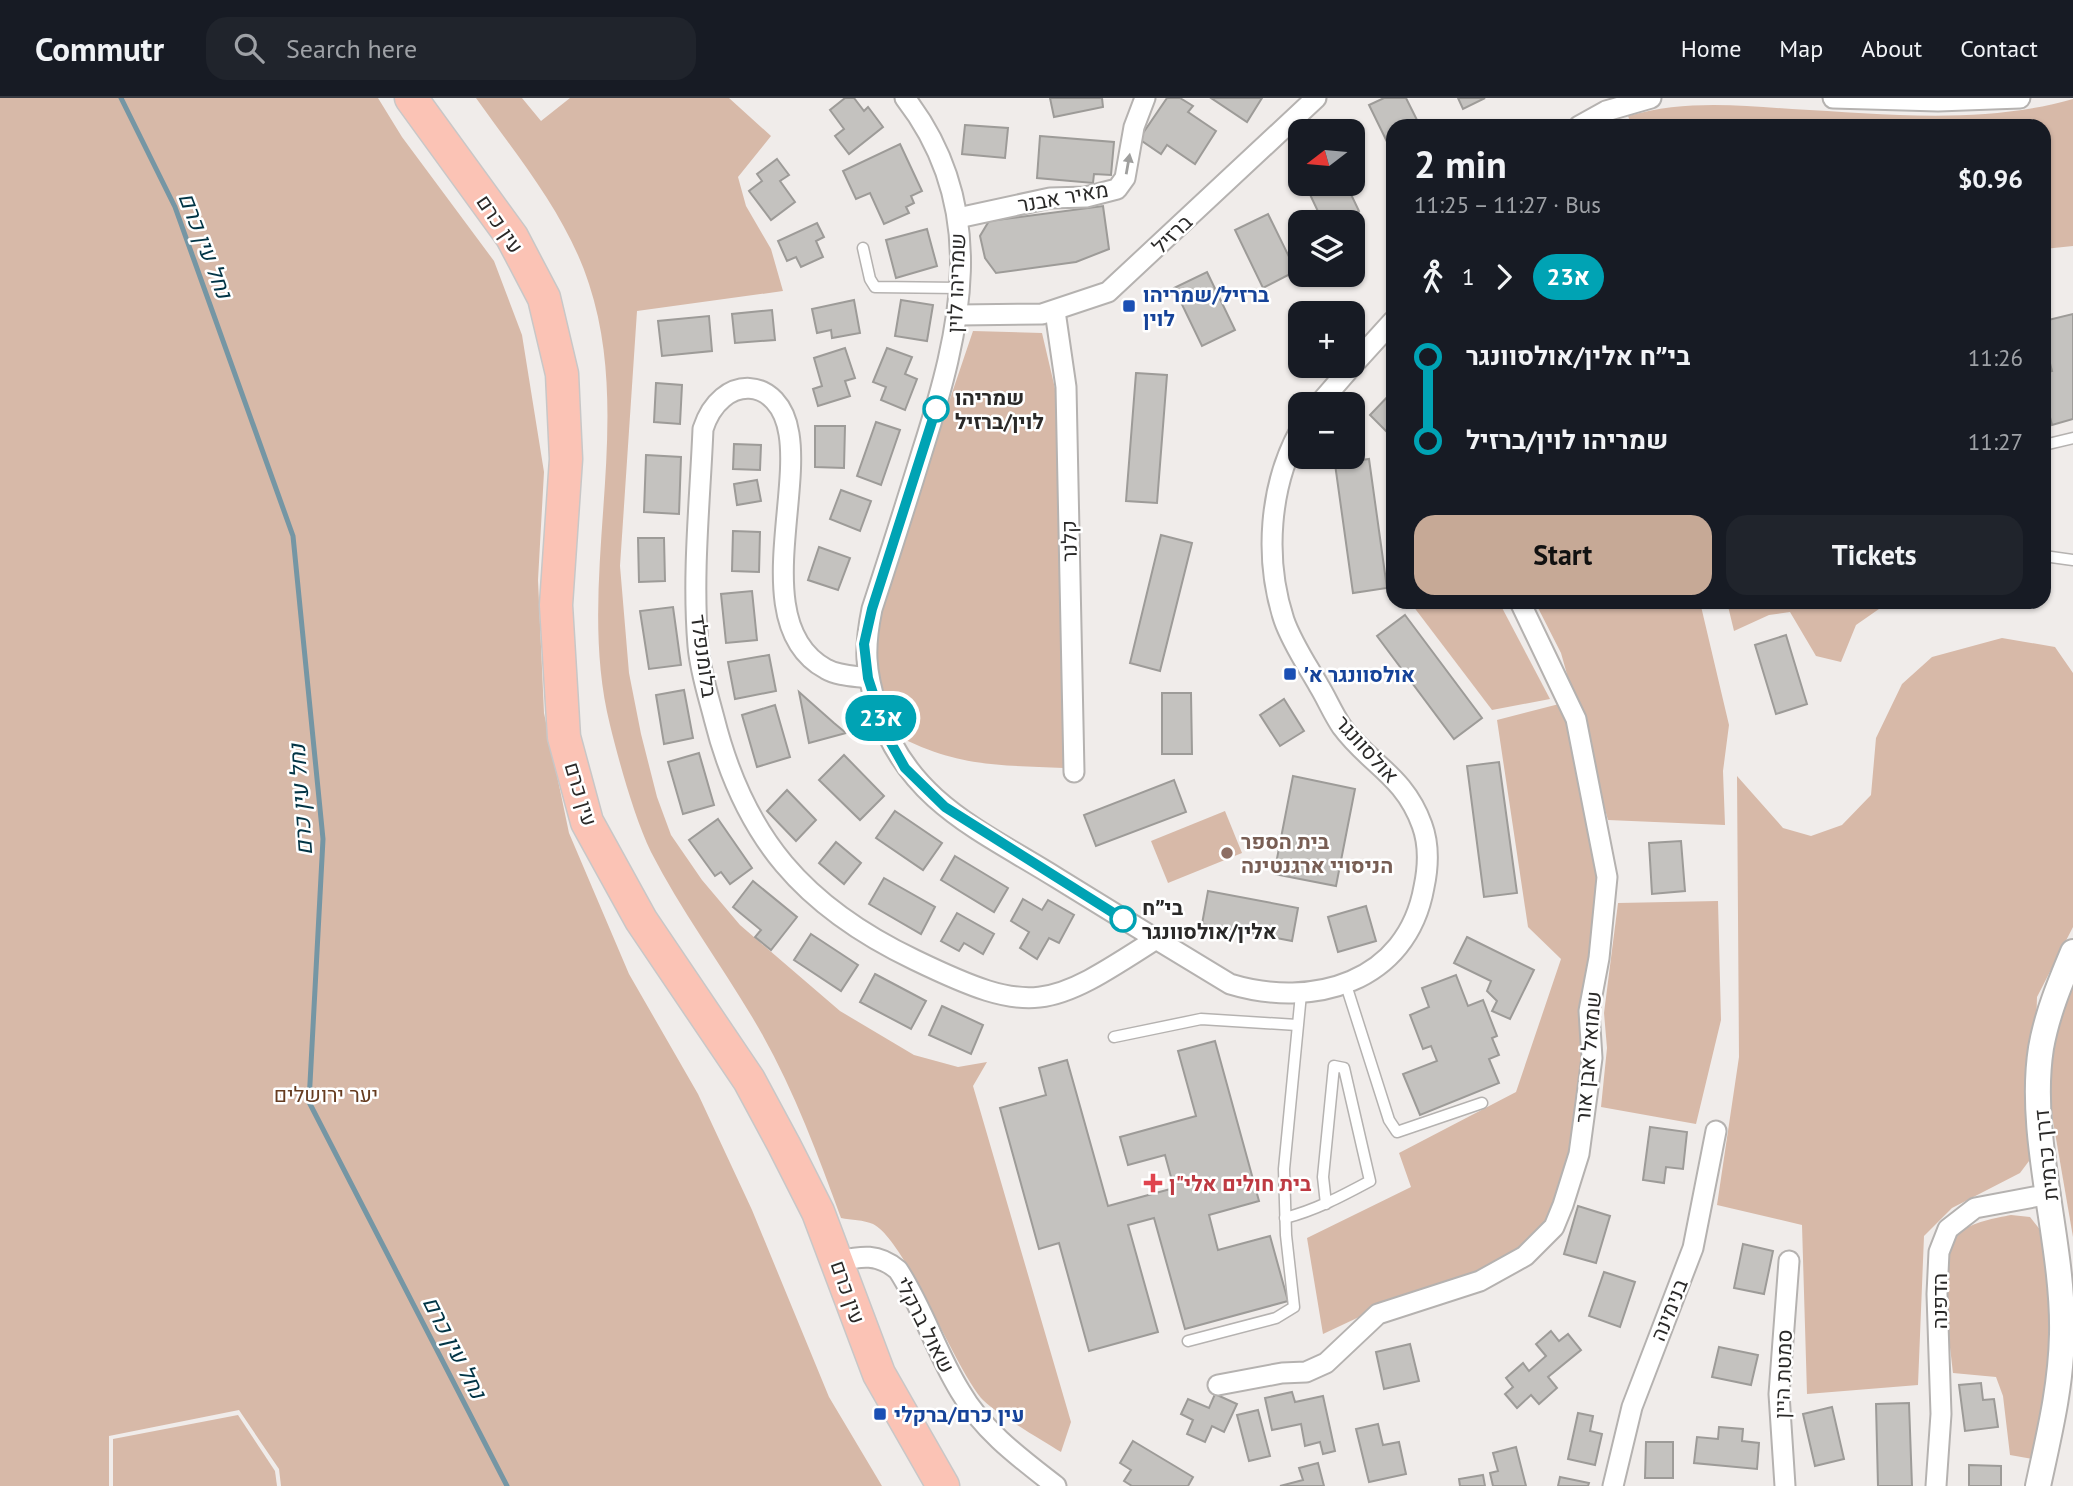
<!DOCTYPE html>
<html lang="en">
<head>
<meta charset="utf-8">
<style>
  :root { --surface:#171b24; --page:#20242c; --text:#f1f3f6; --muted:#9ea1a6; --line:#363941; --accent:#c6a996 }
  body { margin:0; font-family:"PT Sans",Heebo,sans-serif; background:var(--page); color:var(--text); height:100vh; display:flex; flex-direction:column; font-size:26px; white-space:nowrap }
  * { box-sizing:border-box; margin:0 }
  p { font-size:23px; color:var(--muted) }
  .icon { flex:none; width:38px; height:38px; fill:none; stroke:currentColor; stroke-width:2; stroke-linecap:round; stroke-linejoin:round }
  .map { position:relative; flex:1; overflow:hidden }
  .sheet { position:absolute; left:1386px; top:21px; width:665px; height:490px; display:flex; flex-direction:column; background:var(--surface); border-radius:21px; box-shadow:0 2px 5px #0004 }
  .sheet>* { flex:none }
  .badge { padding:0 14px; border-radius:23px; font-size:24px; line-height:46px }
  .needle { width:46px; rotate:254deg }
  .fabs { position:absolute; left:1288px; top:21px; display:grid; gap:14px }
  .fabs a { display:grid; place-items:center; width:77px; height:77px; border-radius:14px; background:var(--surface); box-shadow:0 2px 5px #0004; font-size:35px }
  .map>.badge { position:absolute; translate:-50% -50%; box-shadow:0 0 0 4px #fff }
  .legs { display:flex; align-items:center; gap:10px; height:77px; padding:0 28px; font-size:23px }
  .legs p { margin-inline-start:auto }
  .summary { display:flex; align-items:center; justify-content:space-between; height:119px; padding:0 28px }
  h1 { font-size:38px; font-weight:700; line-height:52px }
  .primary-button { display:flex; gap:14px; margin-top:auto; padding:14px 28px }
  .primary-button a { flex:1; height:80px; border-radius:21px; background:var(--accent); color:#111; font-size:28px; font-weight:700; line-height:80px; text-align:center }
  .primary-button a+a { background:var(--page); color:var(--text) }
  ul { padding:0 28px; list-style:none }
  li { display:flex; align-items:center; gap:24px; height:84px; font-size:26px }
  li i { display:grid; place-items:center; width:10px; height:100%; margin:0 9px; background:currentColor }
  li i::after { content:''; width:18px; height:18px; margin:-9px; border:5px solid; border-radius:50%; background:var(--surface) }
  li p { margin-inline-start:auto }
  li:first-child i { background:linear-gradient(#0000 50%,currentColor 0) }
  li:last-child i { background:linear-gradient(currentColor 50%,#0000 0) }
  header { display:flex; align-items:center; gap:42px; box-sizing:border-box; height:98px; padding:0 35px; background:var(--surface); border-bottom:2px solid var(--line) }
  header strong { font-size:33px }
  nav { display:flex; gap:38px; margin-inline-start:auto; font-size:24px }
  .search { width:490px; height:63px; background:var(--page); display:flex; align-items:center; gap:18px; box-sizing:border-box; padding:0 24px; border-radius:21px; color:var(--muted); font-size:26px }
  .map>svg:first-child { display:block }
  .green { fill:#d7b9a8 }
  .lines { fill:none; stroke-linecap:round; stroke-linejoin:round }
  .stream { stroke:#7596a4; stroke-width:5 }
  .building { fill:#c4c2bf; stroke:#9d9b98; stroke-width:2 }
  .service-casing { stroke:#b5b2b0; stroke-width:13 }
  .minor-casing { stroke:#b5b2b0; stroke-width:23 }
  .tertiary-casing { stroke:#b5b2b0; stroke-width:28 }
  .primary-casing { stroke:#c8c7c7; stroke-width:35 }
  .service { stroke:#fff; stroke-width:10 }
  .minor { stroke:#fff; stroke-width:19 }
  .tertiary { stroke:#fff; stroke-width:24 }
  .primary { stroke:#fbc3b5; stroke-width:32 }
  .oneway { fill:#9f9f9e }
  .line-1-casing { stroke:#fff; stroke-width:16 }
  .line-1 { stroke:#00a3b4; stroke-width:10 }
  .transit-dot { fill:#1a4fb4; stroke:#fff; stroke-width:2.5 }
  .stop-1-dot { fill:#fff; stroke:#00a3b4; stroke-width:3.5 }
  .education-dot { fill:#8d6e63; stroke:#fff; stroke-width:2.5 }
  .health-dot { fill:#e0444e; stroke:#fff; stroke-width:2.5 }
  .labels { text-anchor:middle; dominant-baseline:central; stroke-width:5; stroke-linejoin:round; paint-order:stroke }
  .street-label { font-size:21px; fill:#2a2928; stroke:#fff }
  .transit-label { font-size:21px; font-weight:bold; fill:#164399; stroke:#fff; text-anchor:start }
  .stop-label { font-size:21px; font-weight:bold; fill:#2a2928; stroke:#fff; text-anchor:start }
  .education-label { font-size:21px; font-weight:bold; fill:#785e54; stroke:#fff; text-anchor:start }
  .park-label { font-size:21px; fill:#663c20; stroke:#fff }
  .health-label { font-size:21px; font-weight:bold; fill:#be3a42; stroke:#fff; text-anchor:start }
  .water-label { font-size:23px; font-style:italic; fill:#013445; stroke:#fff }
</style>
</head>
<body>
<header>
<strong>Commutr</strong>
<div class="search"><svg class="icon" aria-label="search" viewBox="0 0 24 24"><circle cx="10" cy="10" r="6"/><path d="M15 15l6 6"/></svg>Search here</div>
<nav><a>Home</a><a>Map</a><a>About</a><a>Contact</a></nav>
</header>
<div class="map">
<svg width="2073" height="1388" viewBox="0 0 2073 1388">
  <rect width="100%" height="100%" fill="#f0ecea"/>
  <g class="green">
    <path d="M0,0H378L402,39L494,163L522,237L544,374L538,482L544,615L569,735L629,876L698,996L752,1112L829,1299L882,1388H281L279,1371L239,1312L109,1338V1388H0Z"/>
    <path d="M476,0H522L541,23L570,0H729L771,38L738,79L746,108L771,151L783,193L637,213L620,468L629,575L641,636L657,699L671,737L702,782L740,827L840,913L914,957L958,969L987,964L973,988L1071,1324L1061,1354C1043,1343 992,1313 981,1300C953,1266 905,1142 873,1126C864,1122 851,1122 841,1120C818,1057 795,995 762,936C727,874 683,817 651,754C635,721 619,664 610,627C574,482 636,329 589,186C567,117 517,58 476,0Z"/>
    <path d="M2073,1V148L2044,151V28H1632L1628,18C1684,2 1735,7 1792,11C1884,16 1983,27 2073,1Z"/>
    <path d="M973,233L1042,235L1057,299L1064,670C997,667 957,669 896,637L880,581L876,546L887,487Z"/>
    <path d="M1410,504H1499L1550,601L1492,612Z"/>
    <path d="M1535,504H1700L1729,627L1723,673L1725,727L1608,722L1561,555Z"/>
    <path d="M1727,504H1889L1856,527L1841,564L1816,558L1790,514L1769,517L1734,533Z"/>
    <path d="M2002,540L2055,549L2073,575V829L2037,899L2032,1059L2020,1075L1952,1110L1924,1138L1918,1287L1807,1296L1802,1127L1717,1107L1739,959L1737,678L1783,730L1811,738L1842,727L1871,697L1876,640L1902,586L1932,559Z"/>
    <path d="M1563,605L1601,760L1581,1013L1564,1084L1546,1129L1510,1160L1374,1212L1323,1236L1307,1140L1411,1089L1399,1055L1516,994L1561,861L1528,829L1497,622Z"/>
    <path d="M1225,713L1242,755L1168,785L1151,743Z"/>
    <path d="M1718,803L1721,922L1696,1026L1601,1009L1607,950L1604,915L1618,805Z"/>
    <path d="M2073,886V1139L2053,1023L2044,940Z"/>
    <path d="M2011,1117L2030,1119L2041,1133L2060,1252L2038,1362L2010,1357L2003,1298L1996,1279L1953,1275C1950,1244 1935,1157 1959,1135C1972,1124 1996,1120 2011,1117Z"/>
    <path d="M238,1317L275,1373L277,1388H113V1341Z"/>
  </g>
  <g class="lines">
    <path class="stream" d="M121,0L175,109L293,438L323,741L309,1004L507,1388"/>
  </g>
  <g class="building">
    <path d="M845,0H854L864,13L868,9L883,29L849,56L835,38L844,31L830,12Z"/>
    <path d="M1050,0H1102L1103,9L1054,19Z"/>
    <path d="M1167,0H1180L1193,8L1188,14L1216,33L1195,66L1167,47L1161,56L1139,41Z"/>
    <path d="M1211,0H1262L1247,24Z"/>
    <path d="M1384,0H1406L1420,28H1393V56L1369,7Z"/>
    <path d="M1458,0H1485L1463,11Z"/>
    <path d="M965,27L1008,30L1005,60L962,56Z"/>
    <path d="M1040,38L1114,44L1111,77L1094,76L1093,85L1037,80Z"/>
    <path d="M900,46L922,93L911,98L914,105L906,109L909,115L884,126L870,95L856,101L843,73Z"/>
    <path d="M777,61L789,77L780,83L795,104L771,122L749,93L762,83L757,76Z"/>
    <path d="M1305,86H1346L1359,113L1337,124H1323Z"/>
    <path d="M1103,108L1109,151L1076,164L996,175L985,160L980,138L989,123Z"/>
    <path d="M1268,116L1296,173L1263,190L1235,132Z"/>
    <path d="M817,125L824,139L816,143L823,159L801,169L796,159L787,163L778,143Z"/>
    <path d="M927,131L937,168L896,180L886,142Z"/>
    <path d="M1207,174L1235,232L1202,248L1174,190Z"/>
    <path d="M854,202L860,235L832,240L831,232L817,235L812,211Z"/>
    <path d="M901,202L933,207L927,243L895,238Z"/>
    <path d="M772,212L775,242L735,245L732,216Z"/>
    <path d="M2073,216V321L2052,327L2044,296V275L2052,273L2044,242V223Z"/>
    <path d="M709,218L712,253L662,258L658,223Z"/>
    <path d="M845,250L855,280L845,283L850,298L818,308L813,291L822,288L814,260Z"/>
    <path d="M887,250L912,259L905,276L917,281L905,312L881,302L886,289L873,284Z"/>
    <path d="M1136,275L1167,277L1157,405L1126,403Z"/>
    <path d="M656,285L682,287L680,326L654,324Z"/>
    <path d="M1393,293V340L1370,317Z"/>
    <path d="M876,324L900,332L881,387L857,378Z"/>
    <path d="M815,328H845L844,370L815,369Z"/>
    <path d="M734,346L761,347L760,372L733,371Z"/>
    <path d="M646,357L681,359L679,416L644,414Z"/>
    <path d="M1369,361L1387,490L1353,495L1335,366Z"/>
    <path d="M757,382L761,403L737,407L734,386Z"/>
    <path d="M841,392L871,403L860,433L830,421Z"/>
    <path d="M733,433L760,434L759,474L732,473Z"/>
    <path d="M1161,437L1192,445L1160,573L1130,565Z"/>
    <path d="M638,440H664L665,483L639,484Z"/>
    <path d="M819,449L850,460L838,492L808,482Z"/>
    <path d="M752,493L757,542L726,545L721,496Z"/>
    <path d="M673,509L681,567L649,571L640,513Z"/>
    <path d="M1405,517L1482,620L1454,641L1377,538Z"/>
    <path d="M1786,537L1807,606L1776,616L1755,547Z"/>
    <path d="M769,557L776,593L735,601L728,564Z"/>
    <path d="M684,592L693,640L664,646L656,597Z"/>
    <path d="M799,594L834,625L846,635L809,645Z"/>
    <path d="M1162,595H1191L1192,656H1162Z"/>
    <path d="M1284,601L1304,633L1280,648L1260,617Z"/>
    <path d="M775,607L790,659L757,669L742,617Z"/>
    <path d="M699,655L714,707L683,716L668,664Z"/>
    <path d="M844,657L884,698L860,722L819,682Z"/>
    <path d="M1499,664L1517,795L1484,799L1467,668Z"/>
    <path d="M1293,678L1355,691L1336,788L1274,776Z"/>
    <path d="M1174,682L1186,714L1096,748L1084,717Z"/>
    <path d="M787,692L816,722L796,743L767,713Z"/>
    <path d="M895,713L942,745L923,772L876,740Z"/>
    <path d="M718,721L752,770L730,786L721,774L715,778L689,742Z"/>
    <path d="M1681,743L1685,793L1652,796L1649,745Z"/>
    <path d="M836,744L861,765L844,786L819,765Z"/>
    <path d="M955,758L1008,790L994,814L941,782Z"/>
    <path d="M884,780L935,809L921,836L869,806Z"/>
    <path d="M753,783L797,819L771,852L755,839L761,832L733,809Z"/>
    <path d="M1208,793L1298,810L1292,843L1202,826Z"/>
    <path d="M1023,801L1042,812L1048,802L1074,817L1059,845L1049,840L1037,861L1020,850L1029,834L1011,823Z"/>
    <path d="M1366,808L1376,843L1338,854L1328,819Z"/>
    <path d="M957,815L994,836L983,856L964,845L959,853L941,843Z"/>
    <path d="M811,836L858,867L841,893L794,862Z"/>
    <path d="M1467,839L1534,872L1510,921L1492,913L1497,903L1487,893L1491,883L1454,865Z"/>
    <path d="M875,876L926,903L911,931L860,904Z"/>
    <path d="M1456,877L1468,908L1483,902L1497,938L1492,940L1499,957L1489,961L1499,985L1420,1017L1403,976L1437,963L1431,948L1423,951L1410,917L1429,909L1422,890Z"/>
    <path d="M942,908L983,927L971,956L929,937Z"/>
    <path d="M1215,943L1259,1103L1209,1117L1218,1152L1270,1138L1288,1203L1185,1231L1154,1120L1128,1127L1158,1234L1089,1253L1059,1145L1039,1151L1000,1010L1046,997L1039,970L1067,962L1108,1108L1174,1090L1165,1057L1128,1067L1120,1039L1196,1018L1178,953Z"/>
    <path d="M1650,1029L1687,1034L1683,1071L1666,1069L1664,1085L1643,1082Z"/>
    <path d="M1578,1108L1610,1118L1596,1165L1564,1156Z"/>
    <path d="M1743,1146L1773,1153L1764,1196L1734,1190Z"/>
    <path d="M1604,1174L1635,1184L1620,1229L1589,1218Z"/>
    <path d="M1551,1233L1559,1243L1568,1236L1581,1252L1548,1279L1557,1290L1539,1306L1531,1297L1517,1310L1505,1296L1513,1289L1506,1280L1523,1265L1529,1273L1546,1258L1536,1246Z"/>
    <path d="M1410,1246L1419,1283L1384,1291L1376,1254Z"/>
    <path d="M1719,1249L1758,1257L1751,1287L1712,1279Z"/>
    <path d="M1981,1285L1983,1302L1994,1301L1998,1329L1965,1333L1959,1287Z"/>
    <path d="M1292,1294L1295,1304L1323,1298L1335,1353L1323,1356L1320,1344L1305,1348L1301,1326L1272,1332L1265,1300Z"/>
    <path d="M1215,1296L1237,1306L1224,1334L1212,1328L1205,1344L1187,1336L1193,1322L1181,1316L1188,1301L1209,1310Z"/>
    <path d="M1909,1305L1912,1388H1878L1876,1306Z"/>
    <path d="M1832,1309L1844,1361L1815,1368L1803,1316Z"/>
    <path d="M1258,1312L1270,1358L1249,1363L1237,1317Z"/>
    <path d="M1578,1315L1593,1318L1590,1333L1602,1336L1595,1367L1568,1361Z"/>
    <path d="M1378,1326L1383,1347L1399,1344L1406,1376L1369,1384L1356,1331Z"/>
    <path d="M1719,1329L1743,1331L1742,1343L1759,1345L1757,1371L1694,1365L1697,1339L1718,1341Z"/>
    <path d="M1133,1343L1193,1379L1188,1388H1132L1124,1383L1131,1372L1120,1365Z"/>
    <path d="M1646,1344H1673V1380H1645Z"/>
    <path d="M1516,1349L1526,1388H1493L1490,1375L1498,1373L1493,1355Z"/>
    <path d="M1318,1365L1324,1388H1280L1303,1382L1299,1370Z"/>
    <path d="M1969,1367L2001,1368V1388H1969Z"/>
    <path d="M1483,1377L1485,1388H1460L1459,1381Z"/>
    <path d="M1560,1379L1589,1385L1588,1388H1558Z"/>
  </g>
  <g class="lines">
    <defs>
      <g id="service">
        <path d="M863,150L870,181L875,189L960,190"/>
        <path d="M2044,347L2073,340"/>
        <path d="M2044,458L2073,462"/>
        <path d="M1346,887L1389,1022L1397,1034L1482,1005"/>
        <path d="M1114,939L1201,921L1297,927"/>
        <path d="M1285,1120C1316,1112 1342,1098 1370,1083L1344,970L1334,968L1323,1079L1326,1106"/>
        <path d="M1188,1243L1276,1220L1294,1209L1286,1137L1284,1071L1301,896"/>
      </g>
      <g id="minor">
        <path d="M905,0C991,111 961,232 922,354C906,406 889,459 872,511C864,550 865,572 877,610C907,703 980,732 1057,780C1115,816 1172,851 1230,886C1312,911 1407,885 1424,789C1428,770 1429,746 1422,727C1404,677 1369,666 1342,629C1333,616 1327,601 1319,588C1307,567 1292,545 1284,522C1264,461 1269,388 1300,332"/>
        <path d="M1833,0L1938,3L2020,0"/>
        <path d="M1579,28L1606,13L1651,0"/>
        <path d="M958,120L1050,100L1086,99L1117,91L1125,80L1134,29L1145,0"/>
        <path d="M1055,213L1066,289L1074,674"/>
        <path d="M958,217L1042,216L1108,194L1316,0"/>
        <path d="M1353,267L1393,223"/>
        <path d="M1319,306L1352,268"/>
        <path d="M868,580C855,578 838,578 826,571C751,530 800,404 789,336C780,277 721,275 703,331C700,403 692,476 698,548C700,572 708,597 714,620C744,740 804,809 915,862C1033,919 1048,911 1156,841"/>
        <path d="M837,1163C862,1158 878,1155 898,1172C923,1210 936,1254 960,1293C983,1333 1020,1360 1056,1388"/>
        <path d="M1218,1287L1282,1275L1306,1274L1326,1265L1378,1216L1480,1183L1525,1158L1554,1129L1563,1107L1579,1056L1592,960L1589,913L1599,860L1607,779L1576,621L1520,504"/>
        <path d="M1613,1388L1632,1309L1693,1150L1716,1033"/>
        <path d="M1785,1388L1779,1296L1789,1163"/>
        <path d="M1936,1388L1941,1316L1937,1196L1939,1154L1948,1131L1975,1110L2050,1096"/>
      </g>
      <path id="tertiary" d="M2038,1388C2049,1337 2061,1289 2062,1236C2064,1144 2027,1039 2041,950C2047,916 2060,885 2073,854"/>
      <path id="primary" d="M411,0L512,139L544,200L562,276L566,361L556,507L564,639L587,724L641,822L749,982L784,1047L818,1114L879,1276L943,1388"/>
    </defs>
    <use href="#service" class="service-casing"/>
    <use href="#minor" class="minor-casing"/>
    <use href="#tertiary" class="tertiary-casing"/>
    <use href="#primary" class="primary-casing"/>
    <use href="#service" class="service"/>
    <use href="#minor" class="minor"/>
    <use href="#tertiary" class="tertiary"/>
    <use href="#primary" class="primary"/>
  </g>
  <defs><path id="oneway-solid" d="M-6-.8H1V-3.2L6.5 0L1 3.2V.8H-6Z" transform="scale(1.75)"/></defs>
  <use class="oneway" href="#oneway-solid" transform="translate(1128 66) rotate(-80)"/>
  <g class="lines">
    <defs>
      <path id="line-1" d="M936,311L872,511L864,546L868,580L887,638L905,670L945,709L1123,821"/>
    </defs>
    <use href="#line-1" class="line-1-casing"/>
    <use href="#line-1" class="line-1"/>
  </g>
  <g class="transit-dot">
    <rect x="1122" y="201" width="14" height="14" rx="3.5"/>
    <rect x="1283" y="569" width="14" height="14" rx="3.5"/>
    <rect x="873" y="1309" width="14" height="14" rx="3.5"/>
  </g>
  <g class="stop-1-dot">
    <circle cx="936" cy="311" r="12"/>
    <circle cx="1123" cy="821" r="12"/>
  </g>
  <circle class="education-dot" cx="1227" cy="755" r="7"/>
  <path class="health-dot" d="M1149.5 1074.5h7v7h7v7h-7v7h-7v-7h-7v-7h7z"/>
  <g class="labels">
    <g class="street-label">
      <text transform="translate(1063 99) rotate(-10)">מאיר אבנר</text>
      <text transform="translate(500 126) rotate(56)">עין כרם</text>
      <text transform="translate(1172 136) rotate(-44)">ברזיל</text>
      <text transform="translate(956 185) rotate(-88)">שמריהו לוין</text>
      <text transform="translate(1069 443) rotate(-91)">קלנר</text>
      <text transform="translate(704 558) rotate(82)">בלומנפלד</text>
      <text transform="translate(1367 651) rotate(48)">אולסוונגר</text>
      <text transform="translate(581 696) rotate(73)">עין כרם</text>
      <text transform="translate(1588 959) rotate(-85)">שמואל אבן אור</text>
      <text transform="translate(2046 1057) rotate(-96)">דרך כרמית</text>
      <text transform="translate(848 1194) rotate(71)">עין כרם</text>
      <text transform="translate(1939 1203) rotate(-90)">הדפנה</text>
      <text transform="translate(1669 1212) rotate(-68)">בנימינה</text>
      <text transform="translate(925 1227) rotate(63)">שאול ברקלי</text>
      <text transform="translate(1783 1276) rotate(-88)">סמטת היין</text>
    </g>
    <g class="transit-label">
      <text x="1143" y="196">ברזיל/שמריהו<tspan x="1143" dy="24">לוין</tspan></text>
      <text x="1304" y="576">אולסוונגר א׳</text>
      <text x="894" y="1316">עין כרם/ברקלי</text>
    </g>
    <g class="stop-label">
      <text x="955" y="299">שמריהו<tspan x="955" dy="24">לוין/ברזיל</tspan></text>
      <text x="1142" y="809">בי״ח<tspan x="1142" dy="24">אלין/אולסוונגר</tspan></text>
    </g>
    <g class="education-label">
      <text x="1241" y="743">בית הספר<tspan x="1241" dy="24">הניסויי ארגנטינה</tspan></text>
    </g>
    <g class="park-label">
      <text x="326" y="996">יער ירושלים</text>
    </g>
    <g class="health-label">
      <text x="1169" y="1085">בית חולים אלי"ן</text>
    </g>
    <g class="water-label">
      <text transform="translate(206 147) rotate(69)">נחל עין כרם</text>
      <text transform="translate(300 702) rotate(-94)">נחל עין כרם</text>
      <text transform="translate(455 1249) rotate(63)">נחל עין כרם</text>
    </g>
  </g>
</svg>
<div class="fabs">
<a><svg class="needle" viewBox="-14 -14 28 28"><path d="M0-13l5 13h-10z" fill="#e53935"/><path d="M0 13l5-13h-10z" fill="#9ea1a6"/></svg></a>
<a><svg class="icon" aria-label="layers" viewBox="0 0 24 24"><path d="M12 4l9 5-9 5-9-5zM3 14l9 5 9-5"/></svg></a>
<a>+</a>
<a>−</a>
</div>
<b class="badge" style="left:881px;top:620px;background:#00a3b4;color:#fff">23א</b>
<section class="sheet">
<div class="summary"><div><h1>2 min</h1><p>11:25 – 11:27 · Bus</p></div><b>$0.96</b></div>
<div class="legs"><svg class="icon" aria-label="walk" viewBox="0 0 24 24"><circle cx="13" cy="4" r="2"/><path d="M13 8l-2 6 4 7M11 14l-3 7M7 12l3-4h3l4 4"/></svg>1<svg class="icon" aria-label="forward" viewBox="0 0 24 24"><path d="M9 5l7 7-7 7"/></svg><b class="badge" style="background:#00a3b4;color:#fff">23א</b></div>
<ul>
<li><i style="color:#00a3b4"></i><b>בי״ח אלין/אולסוונגר</b><p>11:26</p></li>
<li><i style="color:#00a3b4"></i><b>שמריהו לוין/ברזיל</b><p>11:27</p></li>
</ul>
<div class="primary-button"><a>Start</a><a>Tickets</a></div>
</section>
</div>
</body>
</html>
